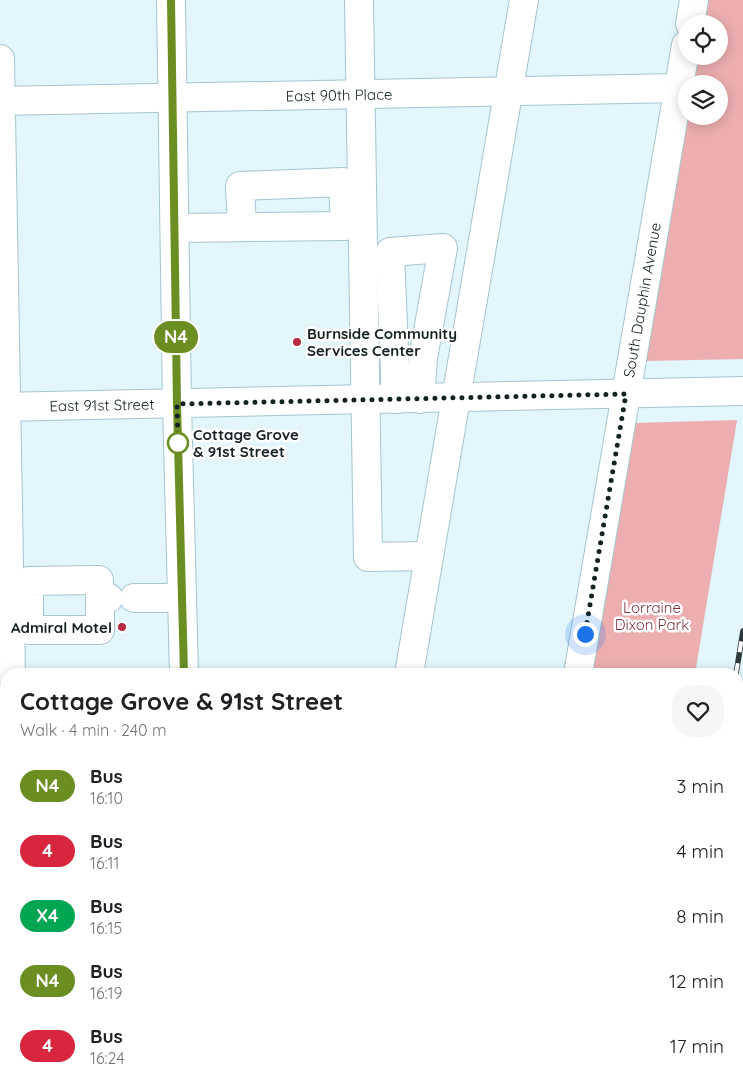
<!DOCTYPE html>
<html lang="en">
<head>
<meta charset="utf-8">
<style>
  :root { --surface:#fff; --page:#f6f6f6; --text:#202124; --muted:#757577 }
  body { margin:0; font-family:Quicksand,sans-serif; background:var(--page); color:var(--text); height:100vh; display:flex; flex-direction:column; font-size:19px; white-space:nowrap }
  * { box-sizing:border-box; margin:0 }
  p { font-size:16px; color:var(--muted) }
  .icon { flex:none; width:28px; height:28px; fill:none; stroke:currentColor; stroke-width:2; stroke-linecap:round; stroke-linejoin:round }
  .map { position:relative; flex:1; overflow:hidden }
  .panel { position:absolute; left:0px; top:668px; width:744px; height:421px; display:flex; flex-direction:column; background:var(--surface); border-radius:20px 20px 0 0; box-shadow:0 2px 12px #0003 }
  .panel>* { flex:none }
  .badge { padding:0 10px; border-radius:16px; font-size:18px; line-height:32px }
  .controls { position:absolute; left:678px; top:15px; display:grid; gap:10px }
  .controls a { display:grid; place-items:center; width:50px; height:50px; border-radius:50%; background:var(--surface); box-shadow:0 2px 12px #0003; font-size:25px }
  .you { position:absolute; width:25px; height:25px; margin:-12px; border:4px solid #fff; border-radius:50%; background:#1a73e8; box-shadow:0 0 0 8px #1a73e833 }
  .map>.badge { position:absolute; translate:-50% -50%; box-shadow:0 0 0 2px #fff }
  .round { display:grid; place-items:center; flex:none; width:52px; height:52px; border-radius:20px; background:var(--page) }
  .headline { display:flex; align-items:center; justify-content:space-between; height:85px; padding:0 20px }
  h1 { font-size:24px; font-weight:800; line-height:38px }
  ul { padding:0; list-style:none }
  li { display:flex; align-items:center; gap:15px; height:65px; padding:0 20px }
  li div { flex:1 }
  li b { display:block; font-size:19px }
  li em { font-style:normal }
  li .badge { min-width:55px; font-weight:700; text-align:center }
  .map>svg:first-child { display:block }
  .green { fill:#ecaeaf }
  .lines { fill:none; stroke-linecap:round; stroke-linejoin:round }
  .minor-casing { stroke:#a4c6cf; stroke-width:30 }
  .major-casing { stroke:#a4c6cf; stroke-width:30 }
  .minor { stroke:#fff; stroke-width:28 }
  .major { stroke:#fff; stroke-width:28 }
  .rail-casing { stroke:#2a383b; stroke-width:5.5 }
  .rail { stroke:#fff; stroke-width:4; stroke-dasharray:11; stroke-linecap:butt }
  .line-casing { stroke:#fff; stroke-width:11 }
  .line { stroke:#6b8e23; stroke-width:8 }
  .walk { stroke:#152225; stroke-width:5; stroke-dasharray:0 9 }
  .poi-dot { fill:#bb2a43; stroke:#fff; stroke-width:2 }
  .stop-dot { fill:#fff; stroke:#6b8e23; stroke-width:2.5 }
  .labels { text-anchor:middle; dominant-baseline:central; stroke-width:5; stroke-linejoin:round; paint-order:stroke }
  .street-label { font-size:15px; fill:#152225; stroke:#fff }
  .poi-label { font-size:15px; font-weight:bold; fill:#152225; stroke:#fff; text-anchor:start }
  .stop-label { font-size:15px; font-weight:bold; fill:#152225; stroke:#fff; text-anchor:start }
  .park-label { font-size:15px; fill:#83353d; stroke:#fff }
</style>
</head>
<body>
<div class="map">
<svg width="743" height="1088" viewBox="0 0 743 1088">
  <rect width="100%" height="100%" fill="#e2f6fc"/>
  <g class="green">
    <path d="M708,0H743V359L645,361L688,116H719V84H694L699,56H719V24H704Z"/>
    <path d="M737,420L695,674H590L633,423Z"/>
  </g>
  <g class="lines">
    <defs>
      <g id="minor">
        <path d="M359,0L368,557L429,556"/>
        <path d="M690,24L694,0"/>
        <path d="M0,59L11,674"/>
        <path d="M0,101L679,88"/>
        <path d="M175,228L345,226L343,182L240,186L242,227"/>
        <path d="M396,399L390,252L443,248L423,358L420,399"/>
        <path d="M0,407L743,391"/>
        <path d="M134,598H182"/>
        <path d="M100,599V630H29V581L99,580L100,599L109,598"/>
        <path d="M409,674L524,0"/>
        <path d="M578,674L686,45"/>
        <path d="M0,714H6"/>
        <path d="M0,865H6"/>
        <path d="M0,1016H6"/>
        <path d="M18,1082V1088"/>
        <path d="M380,1082L381,1088"/>
        <path d="M415,1082V1088"/>
        <path d="M591,1088L592,1082"/>
      </g>
      <g id="major">
        <path d="M171,0L177,404L184,674"/>
        <path d="M189,1082V1088"/>
      </g>
    </defs>
    <use href="#minor" class="minor-casing"/>
    <use href="#major" class="major-casing"/>
    <use href="#minor" class="minor"/>
    <use href="#major" class="major"/>
    <defs>
      <g id="rail">
        <path d="M736,674L743,631"/>
        <path d="M738,737L743,705"/>
        <path d="M738,899L743,867"/>
        <path d="M738,971L743,939"/>
        <path d="M738,1043L743,1011"/>
        <path d="M665,1088L666,1082"/>
        <path d="M677,1088L678,1082"/>
        <path d="M705,1088L706,1082"/>
        <path d="M718,1088V1082"/>
        <path d="M730,1088L731,1082"/>
      </g>
    </defs>
    <use href="#rail" class="rail-casing"/>
    <use href="#rail" class="rail"/>
  </g>
  <g class="lines">
    <defs>
      <path id="line" d="M171,0L177,404L184,674"/>
    </defs>
    <use href="#line" class="line-casing"/>
    <use href="#line" class="line"/>
    <path class="walk" d="M178,443L177,404L626,394L585,634"/>
  </g>
  <g class="poi-dot">
    <circle cx="297" cy="342" r="5"/>
    <circle cx="122" cy="627" r="5"/>
  </g>
  <circle class="stop-dot" cx="178" cy="443" r="10"/>
  <g class="labels">
    <g class="street-label">
      <text transform="translate(339 95) rotate(-1)">East 90th Place</text>
      <text transform="translate(642 300) rotate(-80)">South Dauphin Avenue</text>
      <text transform="translate(102 405) rotate(-1)">East 91st Street</text>
    </g>
    <g class="poi-label">
      <text x="307" y="333">Burnside Community<tspan x="307" dy="17">Services Center</tspan></text>
      <text x="112" y="627" text-anchor="end">Admiral Motel</text>
    </g>
    <g class="stop-label">
      <text x="193" y="434">Cottage Grove<tspan x="193" dy="17">&amp; 91st Street</tspan></text>
    </g>
    <g class="park-label">
      <text x="652" y="607">Lorraine<tspan x="652" dy="17">Dixon Park</tspan></text>
    </g>
  </g>
</svg>
<div class="controls">
<a><svg class="icon" aria-label="locate" viewBox="0 0 24 24"><circle cx="12" cy="12" r="6"/><path d="M12 2v4M12 18v4M2 12h4M18 12h4"/></svg></a>
<a><svg class="icon" aria-label="layers" viewBox="0 0 24 24"><path d="M12 4l9 5-9 5-9-5zM3 14l9 5 9-5"/></svg></a>
</div>
<div class="you" style="left:585px;top:634px"></div>
<b class="badge" style="left:176px;top:337px;background:#6b8e23;color:#fff">N4</b>
<section class="panel">
<div class="headline"><div><h1>Cottage Grove &amp; 91st Street</h1><p>Walk · 4 min · 240 m</p></div><a class="round"><svg class="icon" aria-label="heart" viewBox="0 0 24 24"><path d="M12 20l-8-8c-3-5 5-10 8-4 3-6 11-1 8 4z"/></svg></a></div>
<ul>
<li><span class="badge" style="background:#6b8e23;color:#fff">N4</span><div><b>Bus</b><p>16:10</p></div><em>3 min</em></li>
<li><span class="badge" style="background:#d7263d;color:#fff">4</span><div><b>Bus</b><p>16:11</p></div><em>4 min</em></li>
<li><span class="badge" style="background:#00a651;color:#fff">X4</span><div><b>Bus</b><p>16:15</p></div><em>8 min</em></li>
<li><span class="badge" style="background:#6b8e23;color:#fff">N4</span><div><b>Bus</b><p>16:19</p></div><em>12 min</em></li>
<li><span class="badge" style="background:#d7263d;color:#fff">4</span><div><b>Bus</b><p>16:24</p></div><em>17 min</em></li>
</ul>
</section>
</div>
</body>
</html>
